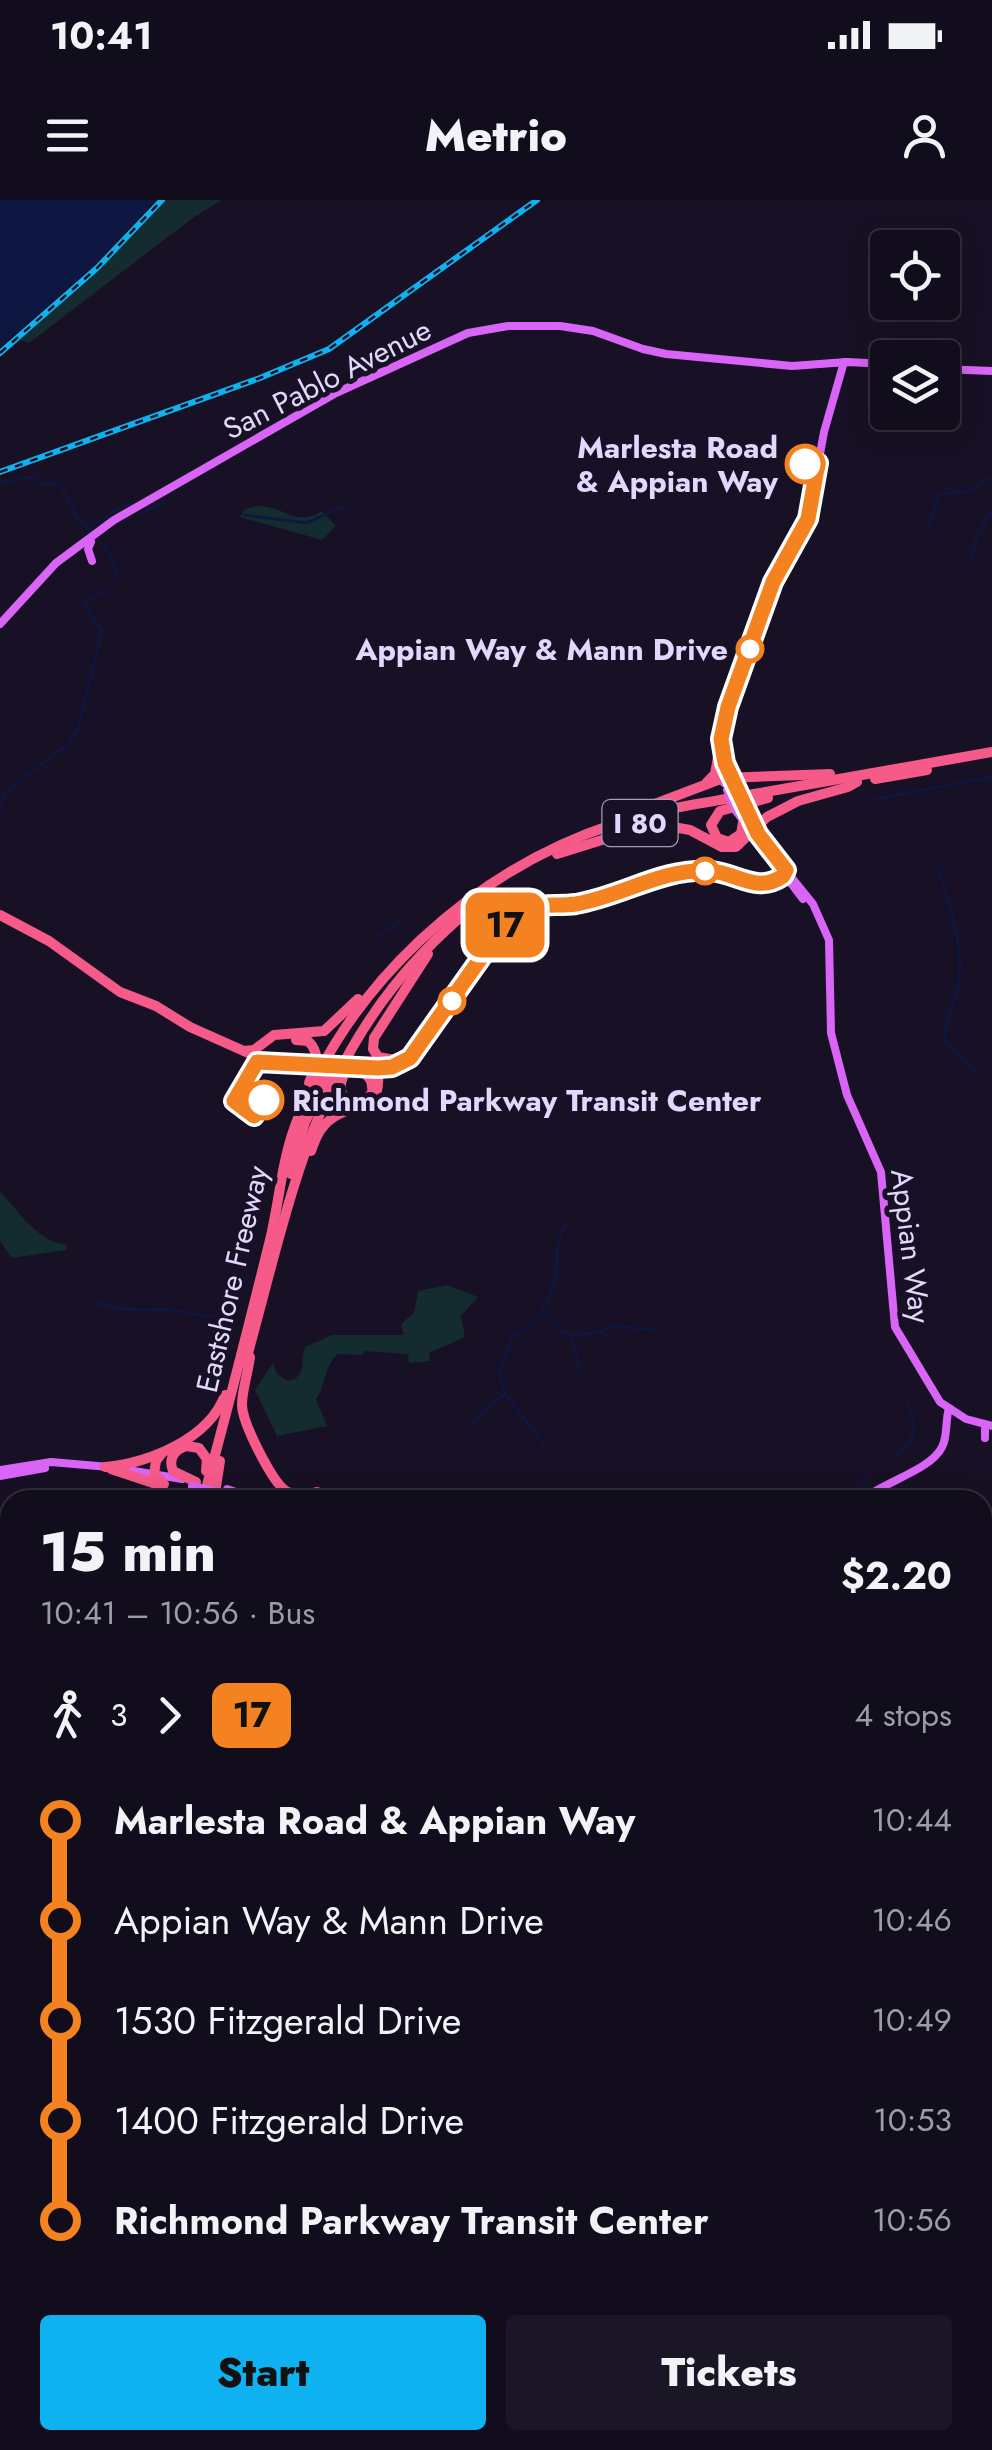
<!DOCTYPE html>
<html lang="en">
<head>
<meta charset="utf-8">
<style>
  :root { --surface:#120d1c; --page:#1b1625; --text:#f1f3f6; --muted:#9c9ca3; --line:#312d3b; --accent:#0fb2f0 }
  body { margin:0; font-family:Jost,sans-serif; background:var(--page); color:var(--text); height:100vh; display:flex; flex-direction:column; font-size:38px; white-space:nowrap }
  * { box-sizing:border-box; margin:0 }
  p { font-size:32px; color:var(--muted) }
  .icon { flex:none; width:55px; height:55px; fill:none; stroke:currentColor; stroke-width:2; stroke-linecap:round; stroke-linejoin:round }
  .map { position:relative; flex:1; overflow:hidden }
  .sheet { position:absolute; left:0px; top:1290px; width:992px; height:960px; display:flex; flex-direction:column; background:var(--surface); border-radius:30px 30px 0 0; box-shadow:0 5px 25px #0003,0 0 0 2px var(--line) }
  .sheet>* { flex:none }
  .badge { padding:0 20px; border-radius:15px; font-size:35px; line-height:65px }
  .fabs { position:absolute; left:870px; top:30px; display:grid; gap:20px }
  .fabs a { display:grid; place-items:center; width:90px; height:90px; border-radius:10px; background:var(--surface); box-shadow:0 5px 25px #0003,0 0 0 2px var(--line); font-size:50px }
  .map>.badge { position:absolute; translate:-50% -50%; box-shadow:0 0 0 5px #fff }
  .legs { display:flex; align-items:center; gap:15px; height:110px; padding:0 40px; font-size:32px }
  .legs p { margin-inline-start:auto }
  .summary { display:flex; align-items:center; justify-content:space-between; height:170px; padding:0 40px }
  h1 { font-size:55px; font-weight:800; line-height:75px }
  .action { display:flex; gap:20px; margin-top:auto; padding:20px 40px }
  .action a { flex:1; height:115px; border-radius:10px; background:var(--accent); color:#111; font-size:40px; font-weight:800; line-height:115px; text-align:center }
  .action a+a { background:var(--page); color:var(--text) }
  ul { padding:0 40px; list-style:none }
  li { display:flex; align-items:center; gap:35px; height:100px; font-size:38px }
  li i { display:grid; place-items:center; width:15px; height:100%; margin:0 12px; background:currentColor }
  li i::after { content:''; width:25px; height:25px; margin:-12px; border:8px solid; border-radius:50%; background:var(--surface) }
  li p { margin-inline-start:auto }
  li:first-child i { background:linear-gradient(#0000 50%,currentColor 0) }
  li:last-child i { background:linear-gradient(currentColor 50%,#0000 0) }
  .status { display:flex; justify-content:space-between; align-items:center; height:70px; padding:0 50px; background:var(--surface); direction:ltr }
  .status svg { height:28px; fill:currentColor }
  header { display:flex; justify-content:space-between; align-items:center; height:130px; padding:0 40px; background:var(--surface); font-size:45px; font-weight:800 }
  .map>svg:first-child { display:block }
  .green { fill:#142b2f }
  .water { fill:#0d1741 }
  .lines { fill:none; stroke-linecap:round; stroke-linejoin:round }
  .stream { stroke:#0d1741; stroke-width:2.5 }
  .major { stroke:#d965f6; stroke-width:8 }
  .highway { stroke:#f55a89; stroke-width:10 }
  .rail-casing { stroke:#0fb2f0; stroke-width:6 }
  .rail { stroke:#181125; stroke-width:2.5; stroke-dasharray:8; stroke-linecap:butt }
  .major-bridge { stroke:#d965f6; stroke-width:8 }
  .highway-bridge { stroke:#f55a89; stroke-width:10 }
  .line-1-casing { stroke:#fff; stroke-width:22 }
  .line-1 { stroke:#f58220; stroke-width:15 }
  .stop-1-dot { fill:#fff; stroke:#f58220; stroke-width:5 }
  .labels { text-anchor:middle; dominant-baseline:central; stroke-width:10; stroke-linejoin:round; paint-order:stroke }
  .shield { fill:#181125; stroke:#a59cbc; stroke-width:2.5 }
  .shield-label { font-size:28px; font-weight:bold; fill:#e2d7fd }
  .street-label { font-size:30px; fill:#e2d7fd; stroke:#181125 }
  .stop-label { font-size:30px; font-weight:bold; fill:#e2d7fd; stroke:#181125; text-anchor:end }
</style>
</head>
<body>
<div class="status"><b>10:41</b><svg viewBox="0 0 49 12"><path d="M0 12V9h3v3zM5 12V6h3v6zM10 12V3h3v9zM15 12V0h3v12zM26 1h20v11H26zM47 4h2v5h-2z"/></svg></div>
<header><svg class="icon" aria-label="menu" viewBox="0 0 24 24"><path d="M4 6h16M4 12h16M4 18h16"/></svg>Metrio<svg class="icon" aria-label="person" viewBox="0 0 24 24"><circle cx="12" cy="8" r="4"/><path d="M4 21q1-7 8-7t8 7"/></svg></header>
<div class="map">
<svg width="992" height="2250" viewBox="0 0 992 2250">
  <rect width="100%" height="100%" fill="#181125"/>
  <g class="green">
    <path d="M164,0H222L194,17L29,143L20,140L118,50Z"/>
    <path d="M256,306C285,305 293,328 322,311L336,326L322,340L240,317L245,309Z"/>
    <path d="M0,992C21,1013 36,1041 67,1045L66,1050L12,1058L0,1041Z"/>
    <path d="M448,1085L478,1097L461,1116L465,1137L429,1153L430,1161L409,1163L408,1154L364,1151L363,1155L338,1154C323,1167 327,1184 316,1199L327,1226L277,1236L255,1190L273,1163L277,1174L288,1181C308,1176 300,1163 305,1147L332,1135H404L401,1124L414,1113L418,1091Z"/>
    <path d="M991,1875H992V2106L982,2103V1879L988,1880Z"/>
    <path d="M54,2240H71L74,2248L84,2247L88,2240H189L190,2246L196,2243L207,2250H62Z"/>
  </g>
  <path class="water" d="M0,0H156L90,69L0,147Z"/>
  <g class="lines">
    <g class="stream">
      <path d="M0,282L37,276L41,284L56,283C72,295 71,319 91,331"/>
      <path d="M139,314L164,303"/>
      <path d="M245,315L307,323L345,305"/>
      <path d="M91,327L126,303L131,305"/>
      <path d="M928,327L940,294L969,291L992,277"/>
      <path d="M103,345L112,358L117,376L111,383"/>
      <path d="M971,359L978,333L992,311"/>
      <path d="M25,577L69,543L78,529L102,431L84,405L107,388"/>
      <path d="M875,599L992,577"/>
      <path d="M0,606L6,593L22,580"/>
      <path d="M938,666C948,704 966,747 958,786C954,804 944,820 945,840L978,874"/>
      <path d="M378,736L400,721"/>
      <path d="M96,1103L119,1109L171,1110L217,1118"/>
      <path d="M544,1114L561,1132L571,1135L602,1132L613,1126L657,1130"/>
      <path d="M572,1138L580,1170"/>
      <path d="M472,1227L482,1212L505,1194"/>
      <path d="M544,1244L505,1194L499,1172L512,1138C539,1121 555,1098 557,1065C557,1049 557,1038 566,1025"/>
      <path d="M896,1257C917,1237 918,1228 907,1202"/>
      <path d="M847,1300L867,1279"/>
      <path d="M982,1641H992"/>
      <path d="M982,1756L992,1755"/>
      <path d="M992,1858L989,1864L992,1876"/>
      <path d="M0,2221L7,2222L10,2218"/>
      <path d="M59,2240L63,2250"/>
      <path d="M134,2250H146"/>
    </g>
    <g class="major">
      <path d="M942,169L992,171"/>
      <path d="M91,342L88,349L92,361"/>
      <path d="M0,424L56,363L114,320L336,193L468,133L508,126H560L593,131L643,149L666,154L792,166L847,162L888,164"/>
      <path d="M722,553L734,581"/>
      <path d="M724,583L717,548L719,521L773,382L808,319L824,232L844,162"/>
      <path d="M747,610L762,641L813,704L829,740L831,833L847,895L881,972L895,1127L940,1202L966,1219L992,1226"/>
      <path d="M736,611L803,699"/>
      <path d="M729,670L764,679"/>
      <path d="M392,861L412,848L465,773"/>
      <path d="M357,868L392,867L411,857L510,717C529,701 555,707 578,703C625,695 665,665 715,672C739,675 770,699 786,669"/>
      <path d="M985,1238V1229"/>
      <path d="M122,1269L182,1279"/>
      <path d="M0,1270L51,1262L109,1267"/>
      <path d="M0,1276L45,1268"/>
      <path d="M227,1289L259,1300"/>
      <path d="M862,1300C883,1282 931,1270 942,1247C948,1236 945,1221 949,1208"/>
      <path d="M982,1802L992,1803"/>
      <path d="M0,1827L10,1823"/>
    </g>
    <g class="highway">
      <path d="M875,579L927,570"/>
      <path d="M707,582L715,574L718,557"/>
      <path d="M639,610L723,578L830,574"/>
      <path d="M743,622L741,634L729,642L717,638L711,625L720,611L768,598"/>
      <path d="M610,632L671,616"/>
      <path d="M557,654L618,635L673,627L690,630L722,647H736L767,617L798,601L848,587L857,582"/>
      <path d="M0,715L49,741L120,792L156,806L190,827L255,856L308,860"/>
      <path d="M296,840L308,841C322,854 315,867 309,883"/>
      <path d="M244,851L254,850L274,835L324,831L358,799"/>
      <path d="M395,860L378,857L373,849L374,838L428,754"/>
      <path d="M346,870C340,882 337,893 349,902L362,903L372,893C374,878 366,874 354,867"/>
      <path d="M311,951C316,937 321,925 334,917C363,899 381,914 378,869L372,862H360"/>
      <path d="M291,974L305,922L335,861"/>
      <path d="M250,1157C248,1173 242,1190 242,1205C242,1222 272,1282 286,1291C296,1297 307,1295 317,1292"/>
      <path d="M245,1164C297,976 318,830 481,700"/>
      <path d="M162,1253L156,1261L154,1274L164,1284"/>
      <path d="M105,1267C149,1263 209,1239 225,1195"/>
      <path d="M111,1269L156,1284L174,1300"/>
      <path d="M196,1282L173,1271C168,1259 174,1250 186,1246L199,1248L207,1259L206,1271"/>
      <path d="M232,1296L239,1300"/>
      <path d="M203,1300C226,1215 248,1129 269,1044C279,1005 281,964 295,926C347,785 472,671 614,624C659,608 707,603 754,594C833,580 913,566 992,552"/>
      <path d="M214,1300L220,1261"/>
      <path d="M0,1741L10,1733"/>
      <path d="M0,1754L10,1747"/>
    </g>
    <defs>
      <g id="rail">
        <path d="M0,153L97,68L162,0"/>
        <path d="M0,272L260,178L329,149L537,0"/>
      </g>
    </defs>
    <use href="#rail" class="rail-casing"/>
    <use href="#rail" class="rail"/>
    <g class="major-bridge">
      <path d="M736,586L747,610"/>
      <path d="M727,590L736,611"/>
      <path d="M192,1286L227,1294"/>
    </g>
    <path class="highway-bridge" d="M308,860L360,862"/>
  </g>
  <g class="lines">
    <defs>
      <path id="line-1" d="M264,900L254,916L234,901L257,862L378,868L392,867L410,858L510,717C529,701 553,707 576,704C623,696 662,668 710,671C738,673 757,694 783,676L786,670L758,634L725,563L721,539L728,507L773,382L808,319L818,263L805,264"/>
    </defs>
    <use href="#line-1" class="line-1-casing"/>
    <use href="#line-1" class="line-1"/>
  </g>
  <g class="stop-1-dot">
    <circle cx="805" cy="264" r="18"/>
    <circle cx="750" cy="449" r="12"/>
    <circle cx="705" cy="671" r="12"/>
    <circle cx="452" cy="801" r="12"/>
    <circle cx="264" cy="900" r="18"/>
  </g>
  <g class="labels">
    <rect class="shield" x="602.5" y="600" width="75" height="46" rx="8"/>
    <g class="shield-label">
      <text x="640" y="623">I 80</text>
    </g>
    <g class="street-label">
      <text transform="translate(327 179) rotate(-27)">San Pablo Avenue</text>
      <text transform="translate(911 1046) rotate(83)">Appian Way</text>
      <text transform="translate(232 1079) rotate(-77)">Eastshore Freeway</text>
    </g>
    <g class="stop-label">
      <text x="778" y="247">Marlesta Road<tspan x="778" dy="34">&amp; Appian Way</tspan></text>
      <text x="728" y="449">Appian Way &amp; Mann Drive</text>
      <text x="292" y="900" text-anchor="start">Richmond Parkway Transit Center</text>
    </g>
  </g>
</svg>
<div class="fabs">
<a><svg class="icon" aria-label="locate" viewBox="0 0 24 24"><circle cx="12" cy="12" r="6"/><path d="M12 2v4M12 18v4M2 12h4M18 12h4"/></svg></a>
<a><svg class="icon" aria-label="layers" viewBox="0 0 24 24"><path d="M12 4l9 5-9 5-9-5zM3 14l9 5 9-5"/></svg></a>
</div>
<b class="badge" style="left:505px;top:725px;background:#f58220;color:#111">17</b>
<section class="sheet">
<div class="summary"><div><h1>15 min</h1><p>10:41 – 10:56 · Bus</p></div><b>$2.20</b></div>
<div class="legs"><svg class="icon" aria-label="walk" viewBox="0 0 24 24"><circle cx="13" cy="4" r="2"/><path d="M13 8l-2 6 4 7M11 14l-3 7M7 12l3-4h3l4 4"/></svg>3<svg class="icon" aria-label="forward" viewBox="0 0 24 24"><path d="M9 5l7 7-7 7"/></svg><b class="badge" style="background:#f58220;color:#111">17</b><p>4 stops</p></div>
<ul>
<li><i style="color:#f58220"></i><b>Marlesta Road &amp; Appian Way</b><p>10:44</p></li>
<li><i style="color:#f58220"></i><span>Appian Way &amp; Mann Drive</span><p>10:46</p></li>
<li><i style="color:#f58220"></i><span>1530 Fitzgerald Drive</span><p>10:49</p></li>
<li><i style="color:#f58220"></i><span>1400 Fitzgerald Drive</span><p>10:53</p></li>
<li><i style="color:#f58220"></i><b>Richmond Parkway Transit Center</b><p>10:56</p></li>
</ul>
<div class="action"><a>Start</a><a>Tickets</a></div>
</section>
</div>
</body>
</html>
